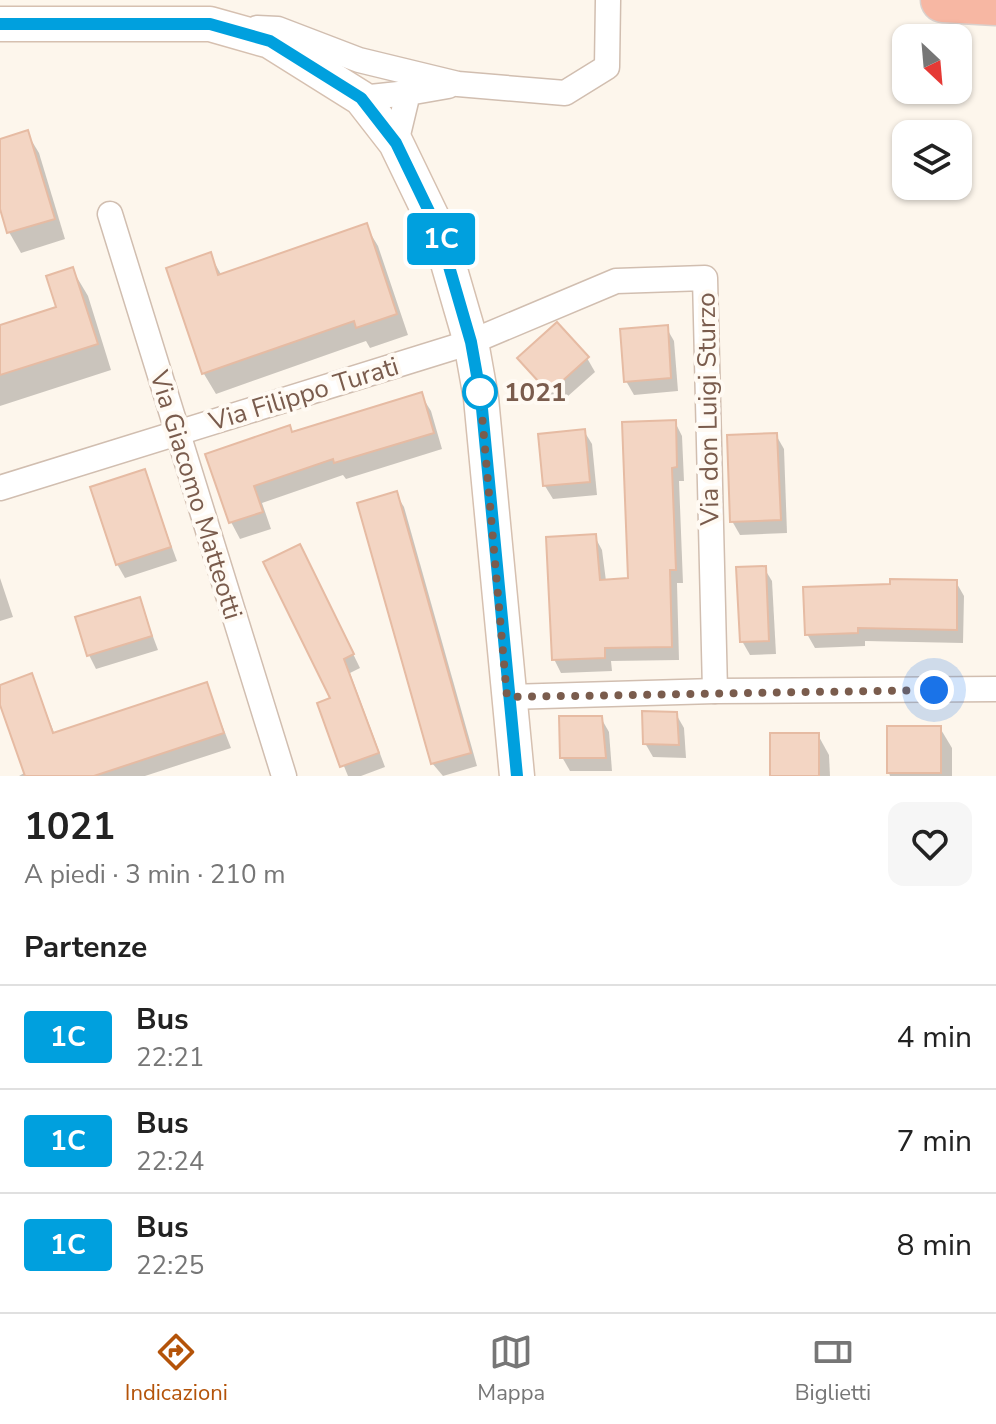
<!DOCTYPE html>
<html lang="it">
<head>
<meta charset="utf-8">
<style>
  :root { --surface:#fff; --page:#f6f6f6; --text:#222; --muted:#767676; --line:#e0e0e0; --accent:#b45309 }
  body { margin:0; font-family:"Nunito Sans",sans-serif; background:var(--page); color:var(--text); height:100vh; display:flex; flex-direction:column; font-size:30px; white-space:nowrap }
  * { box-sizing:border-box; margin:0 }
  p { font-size:26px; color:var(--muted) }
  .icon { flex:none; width:44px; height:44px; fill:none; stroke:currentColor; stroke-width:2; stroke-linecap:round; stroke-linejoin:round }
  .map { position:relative; height:776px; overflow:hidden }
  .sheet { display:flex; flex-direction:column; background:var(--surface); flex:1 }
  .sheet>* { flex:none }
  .badge { padding:0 16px; border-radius:6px; font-size:28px; line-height:52px }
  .needle { width:52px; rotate:154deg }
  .controls { position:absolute; left:892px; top:24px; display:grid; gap:16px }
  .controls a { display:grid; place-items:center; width:80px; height:80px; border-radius:16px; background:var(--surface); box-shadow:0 2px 6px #0004; font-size:40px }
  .you { position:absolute; width:40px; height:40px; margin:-20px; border:6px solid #fff; border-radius:50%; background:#1a73e8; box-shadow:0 0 0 12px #1a73e833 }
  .map>.badge { position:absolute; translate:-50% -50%; box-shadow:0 0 0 4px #fff }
  h2 { padding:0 24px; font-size:30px; line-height:72px }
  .round { display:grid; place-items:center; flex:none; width:84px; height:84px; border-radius:16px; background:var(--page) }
  .head { display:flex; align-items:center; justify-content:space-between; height:136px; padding:0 24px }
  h1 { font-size:38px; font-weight:700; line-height:60px }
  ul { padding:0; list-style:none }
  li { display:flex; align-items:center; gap:24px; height:104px; padding:0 24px; border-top:2px solid var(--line) }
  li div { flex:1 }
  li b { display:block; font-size:30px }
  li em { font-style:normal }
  li .badge { min-width:88px; font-weight:700; text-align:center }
  .tab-bar { display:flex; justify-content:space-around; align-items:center; height:112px; border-top:2px solid var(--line); background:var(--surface); font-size:22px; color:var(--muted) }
  .tab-bar a { display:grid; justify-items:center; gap:4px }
  .tab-bar .on { color:var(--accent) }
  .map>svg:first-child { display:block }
  .shadow { fill:#0003 }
  .building { fill:#f3d5c3; stroke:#e6bba3; stroke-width:2 }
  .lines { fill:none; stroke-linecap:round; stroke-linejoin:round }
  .street-casing { stroke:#d1beb0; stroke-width:27 }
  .secondary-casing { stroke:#d6c0b0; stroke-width:37 }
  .highway-casing { stroke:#dad1cd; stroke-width:47 }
  .street { stroke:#fff; stroke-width:24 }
  .secondary { stroke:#fff; stroke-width:34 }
  .highway { stroke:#f7b7a3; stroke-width:44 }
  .line-casing { stroke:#fff; stroke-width:18 }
  .line { stroke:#00a0de; stroke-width:12 }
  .walk { stroke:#7a5c4d; stroke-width:8; stroke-dasharray:0 14.4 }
  .stop-dot { fill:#fff; stroke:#00a0de; stroke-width:4 }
  .labels { text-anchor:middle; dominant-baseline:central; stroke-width:8; stroke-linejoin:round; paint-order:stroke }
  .stop-label { font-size:26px; font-weight:bold; fill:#7a5c4d; stroke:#fffaf3; text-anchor:start }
  .street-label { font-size:26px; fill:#7a5c4d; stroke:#fffaf3 }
</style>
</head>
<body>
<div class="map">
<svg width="996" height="776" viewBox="0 0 996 776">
  <rect width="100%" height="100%" fill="#fdf6ec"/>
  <g class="shadow">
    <path d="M27,133L39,153L65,239L21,253L9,232L0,202V141Z"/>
    <path d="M366,226L378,246L408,335L370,348L366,341L216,394L204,374L169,269L210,255L222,276Z"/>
    <path d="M72,269L88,296L111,370L0,406V327L59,308Z"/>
    <path d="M666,327L674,341L678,391L634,395L626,381Z"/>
    <path d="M587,358L595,372L558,405L520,359Z"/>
    <path d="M421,395L431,411L442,449L346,479L343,475L262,503L271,529L240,539L231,522L208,455Z"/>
    <path d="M675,422L682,436L684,481H679L683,583H677L679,660L611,661L612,671L561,673L554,659L595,537L602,550L606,581L630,580Z"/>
    <path d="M584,431L592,444L597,495L553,499L545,486Z"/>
    <path d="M776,435L784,449L787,533L740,535L732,521Z"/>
    <path d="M144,471L177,561L125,578L117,564Z"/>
    <path d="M396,494L404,507L477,766L443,776L432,763Z"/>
    <path d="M307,560L360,668L350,673L385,767L361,776H348L319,705L333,699Z"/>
    <path d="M764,568L772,581L776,654L750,655L742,641Z"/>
    <path d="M0,578L13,617L0,621Z"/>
    <path d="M956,582L964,596L963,643L865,641V646L815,648L807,634Z"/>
    <path d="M139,599L158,650L96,669L89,655Z"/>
    <path d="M32,676L55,735L206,684L231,748L145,776H19L26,772L0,699V687Z"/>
    <path d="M676,714L684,728L686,758L653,757L645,743Z"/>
    <path d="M601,718L609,732L612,771H570L562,757Z"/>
    <path d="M940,728L952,748V776H890L889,773Z"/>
    <path d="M818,735L829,755L830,776H772Z"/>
  </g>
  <g class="building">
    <path d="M28,130L55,219L7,233L0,209V139Z"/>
    <path d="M367,223L397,314L356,328L354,321L202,374L166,268L211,252L218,275Z"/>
    <path d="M73,267L98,344L0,375V325L56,307L46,276Z"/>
    <path d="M557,322L589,357L549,393L517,358Z"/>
    <path d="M668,325L671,378L624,382L620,329Z"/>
    <path d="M422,392L434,433L334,463L333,459L254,486L263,512L229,523L205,454L290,425L292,432Z"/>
    <path d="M676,420L677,467L672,468L676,570H670L672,647L605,648V658L552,660L546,537L596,534L600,580L628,578L622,422Z"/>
    <path d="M585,429L590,482L543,486L538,434Z"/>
    <path d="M777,433L781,520L730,522L727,435Z"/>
    <path d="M145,469L171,547L116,565L90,487Z"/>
    <path d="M397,491L471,753L431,764L357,503Z"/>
    <path d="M300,544L354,654L344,659L379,753L340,767L317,703L330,698L263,562Z"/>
    <path d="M766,566L769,641L740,642L736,567Z"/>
    <path d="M890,579L957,580V630L858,628V633L805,635L803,587L890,584Z"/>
    <path d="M140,597L152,636L87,656L75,617Z"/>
    <path d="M32,673L53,733L207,682L224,733L94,776H25L0,705V685Z"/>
    <path d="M642,711L677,712L679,745L643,744Z"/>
    <path d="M559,716H602L606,758H560Z"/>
    <rect x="887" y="726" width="54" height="47"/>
    <rect x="770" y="733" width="49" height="43"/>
  </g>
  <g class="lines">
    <defs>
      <g id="street">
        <path d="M257,28L278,29L359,60L458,84L565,93L607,67L608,0"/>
        <path d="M361,98L408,93"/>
        <path d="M396,143L408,93L448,86"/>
        <path d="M110,214L284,776"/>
        <path d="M0,488L471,342L616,281L705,278L715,691"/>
        <path d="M507,697L715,691L996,689"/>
      </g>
      <path id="secondary" d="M0,24H210L270,41L361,98L396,143L439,232L471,342L481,398L517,776"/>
      <path id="highway" d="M943,0L996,3"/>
    </defs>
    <use href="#street" class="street-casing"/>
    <use href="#secondary" class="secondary-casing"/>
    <use href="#highway" class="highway-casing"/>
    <use href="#street" class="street"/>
    <use href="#secondary" class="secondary"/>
    <use href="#highway" class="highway"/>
  </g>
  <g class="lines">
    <defs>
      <path id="line" d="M0,24H210L270,41L361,98L396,143L439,232L471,342L481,398L517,776"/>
    </defs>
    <use href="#line" class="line-casing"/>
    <use href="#line" class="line"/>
    <path class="walk" d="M480,392L507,697L934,690"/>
  </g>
  <circle class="stop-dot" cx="480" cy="392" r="16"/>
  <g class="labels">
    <g class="stop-label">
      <text x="504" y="392">1021</text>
    </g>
    <g class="street-label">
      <text transform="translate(304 394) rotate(-17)">Via Filippo Turati</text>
      <text transform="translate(708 409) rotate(-91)">Via don Luigi Sturzo</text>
      <text transform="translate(196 495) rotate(73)">Via Giacomo Matteotti</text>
    </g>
  </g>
</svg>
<div class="controls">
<a><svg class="needle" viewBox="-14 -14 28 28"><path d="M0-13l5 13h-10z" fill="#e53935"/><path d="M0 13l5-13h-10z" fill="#767676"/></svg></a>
<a><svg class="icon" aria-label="layers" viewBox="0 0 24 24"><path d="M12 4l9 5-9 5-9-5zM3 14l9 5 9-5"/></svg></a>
</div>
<div class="you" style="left:934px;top:690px"></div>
<b class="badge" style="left:441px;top:239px;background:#00a0de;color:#fff">1C</b>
</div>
<section class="sheet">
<div class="head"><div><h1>1021</h1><p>A piedi · 3 min · 210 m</p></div><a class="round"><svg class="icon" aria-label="heart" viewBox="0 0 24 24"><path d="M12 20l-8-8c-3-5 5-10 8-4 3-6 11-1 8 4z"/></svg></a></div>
<h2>Partenze</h2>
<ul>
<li><span class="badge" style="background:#00a0de;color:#fff">1C</span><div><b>Bus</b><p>22:21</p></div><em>4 min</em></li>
<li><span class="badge" style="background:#00a0de;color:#fff">1C</span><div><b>Bus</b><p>22:24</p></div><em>7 min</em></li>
<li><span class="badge" style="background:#00a0de;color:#fff">1C</span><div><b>Bus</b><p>22:25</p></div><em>8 min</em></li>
</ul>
</section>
<nav class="tab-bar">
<a class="on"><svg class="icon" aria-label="directions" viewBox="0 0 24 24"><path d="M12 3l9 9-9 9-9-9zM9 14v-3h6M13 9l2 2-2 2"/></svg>Indicazioni</a>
<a><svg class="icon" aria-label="map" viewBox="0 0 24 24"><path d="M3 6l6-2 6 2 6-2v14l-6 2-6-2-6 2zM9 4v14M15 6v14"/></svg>Mappa</a>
<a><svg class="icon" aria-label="tickets" viewBox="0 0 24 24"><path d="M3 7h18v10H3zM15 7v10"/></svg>Biglietti</a>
</nav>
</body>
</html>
